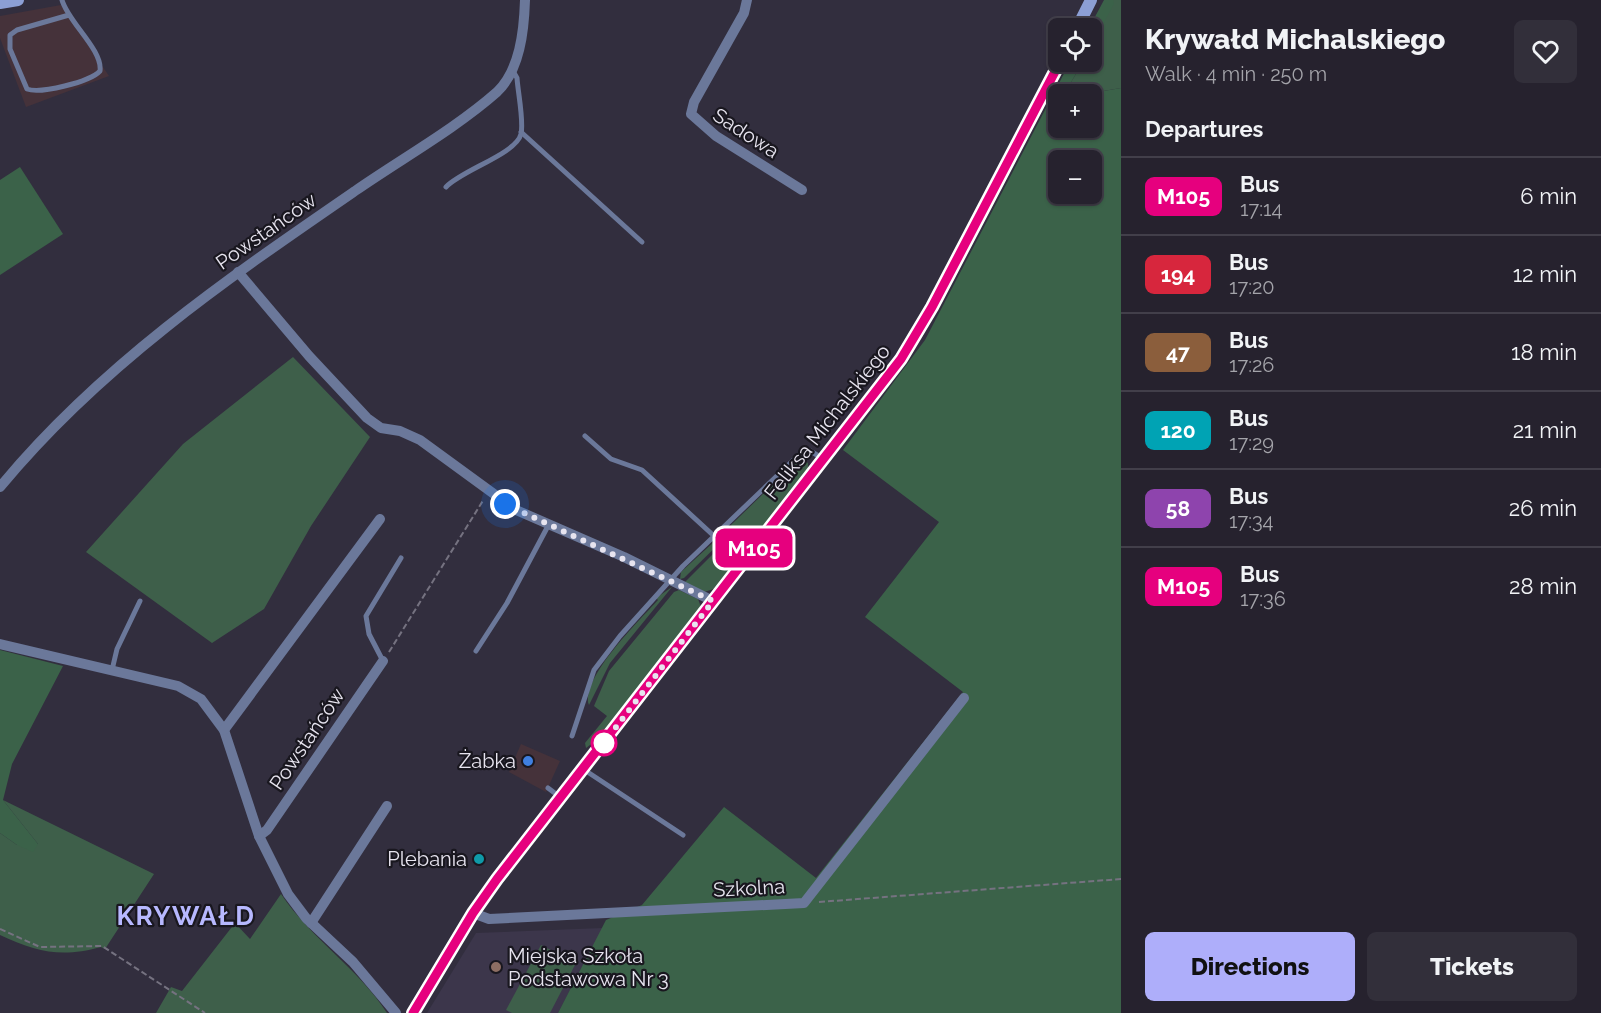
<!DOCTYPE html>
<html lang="en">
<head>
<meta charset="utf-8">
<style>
  :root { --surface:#26222e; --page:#322f3a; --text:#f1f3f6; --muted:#a4a4aa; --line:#423f4a; --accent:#aeaefa }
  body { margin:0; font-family:Raleway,sans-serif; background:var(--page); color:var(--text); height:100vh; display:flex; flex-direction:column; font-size:22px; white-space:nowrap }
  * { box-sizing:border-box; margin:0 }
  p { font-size:20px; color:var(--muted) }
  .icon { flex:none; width:33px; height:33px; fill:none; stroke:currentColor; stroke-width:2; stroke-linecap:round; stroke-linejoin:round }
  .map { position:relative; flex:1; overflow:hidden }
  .drawer { display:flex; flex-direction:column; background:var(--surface); width:480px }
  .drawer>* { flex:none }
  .badge { padding:0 12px; border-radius:9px; font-size:21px; line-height:39px }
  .tools { position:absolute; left:1048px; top:18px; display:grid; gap:12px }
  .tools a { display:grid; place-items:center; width:54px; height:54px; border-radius:9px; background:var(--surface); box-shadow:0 2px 4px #0004,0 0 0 2px var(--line); font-size:30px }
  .you { position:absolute; width:30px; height:30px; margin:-15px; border:4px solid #fff; border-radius:50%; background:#1a73e8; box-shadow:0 0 0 9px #1a73e833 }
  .map>.badge { position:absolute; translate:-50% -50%; box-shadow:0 0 0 3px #fff }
  h2 { padding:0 24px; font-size:22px; line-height:54px }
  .round { display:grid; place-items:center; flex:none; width:63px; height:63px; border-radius:9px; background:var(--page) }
  .summary { display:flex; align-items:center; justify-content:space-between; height:102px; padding:0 24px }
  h1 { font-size:28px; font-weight:800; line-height:45px }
  .button { display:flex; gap:12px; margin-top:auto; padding:12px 24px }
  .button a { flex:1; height:69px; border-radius:9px; background:var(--accent); color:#111; font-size:24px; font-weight:800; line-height:69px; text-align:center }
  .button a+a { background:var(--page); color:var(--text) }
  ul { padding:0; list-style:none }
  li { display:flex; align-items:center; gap:18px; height:78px; padding:0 24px; border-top:2px solid var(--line) }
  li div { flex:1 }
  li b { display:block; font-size:22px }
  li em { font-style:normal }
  li .badge { min-width:66px; font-weight:700; text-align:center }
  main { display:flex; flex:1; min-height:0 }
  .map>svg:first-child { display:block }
  .commercial { fill:#45323a }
  .built { fill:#3c364b }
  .green { fill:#3e5f4a }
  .forest { fill:#3b6249; fill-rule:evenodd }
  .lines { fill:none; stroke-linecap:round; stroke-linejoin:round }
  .path { stroke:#757280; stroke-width:2; stroke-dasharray:6 3; stroke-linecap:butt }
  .lane { stroke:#6b789a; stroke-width:5 }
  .street { stroke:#6b789a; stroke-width:10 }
  .secondary { stroke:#8c9fd5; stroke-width:12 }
  .line-casing { stroke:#fff; stroke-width:14 }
  .line { stroke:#e6007e; stroke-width:9 }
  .walk { stroke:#e7e4ef; stroke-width:6; stroke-dasharray:0 10.8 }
  .stop-dot { fill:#fff; stroke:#e6007e; stroke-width:3 }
  .shop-dot { fill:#3f7fe0; stroke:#19171f; stroke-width:2 }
  .culture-dot { fill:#0f9aa8; stroke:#19171f; stroke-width:2 }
  .education-dot { fill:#8d6e63; stroke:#19171f; stroke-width:2 }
  .labels { text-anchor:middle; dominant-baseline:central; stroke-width:4.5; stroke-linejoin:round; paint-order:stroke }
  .street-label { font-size:20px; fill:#e7e4ef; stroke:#19171f }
  .poi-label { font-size:20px; fill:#e7e4ef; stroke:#19171f; text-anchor:end }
  .district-label { font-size:26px; font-weight:bold; letter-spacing:1.5px; fill:#b7b8ff; stroke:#19171f }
</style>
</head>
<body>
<main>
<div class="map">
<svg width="1121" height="1013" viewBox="0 0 1121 1013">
  <rect width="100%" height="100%" fill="#322e3e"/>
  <g class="commercial">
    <path d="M61,5L109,76L26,107L0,38V16Z"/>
    <path d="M521,744L560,761L546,792L509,772Z"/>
  </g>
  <path class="built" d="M603,928L558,1013H427L476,933Z"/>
  <g class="green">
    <path d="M1113,0H1121V88L1086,94H1064L1083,62H1092V44Z"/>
    <path d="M293,357L370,437L311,526L264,609L212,643L86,552L183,444Z"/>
    <path d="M800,458L808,463V469L717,588L704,592L685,582L735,532L731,525Z"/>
    <path d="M728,529L731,532L684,578L680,579L681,572Z"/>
    <path d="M672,587L610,663L589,705C580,678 640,620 658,600L656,598Z"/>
    <path d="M679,590L698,599L701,607L598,739L586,748L585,743L607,716L594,706L609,671L674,592Z"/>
    <path d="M3,800L154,874L105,949L101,947C61,958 37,952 0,935V833L17,845L38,844Z"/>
    <path d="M281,894C311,939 358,968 387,1013H156L171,987L182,991L235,923L250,939Z"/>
    <path d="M541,945L576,963L550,1013H512L506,1010Z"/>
  </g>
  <g class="forest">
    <path d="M1104,0H1113L1114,4L1092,44V28H1089Z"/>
    <path d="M1070,62H1083L1064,94H1059V128H1092V94H1086L1121,88V1013H558L606,920L642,905L724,807L816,878L963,692L865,617L939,522L843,450L925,340ZM1059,160H1092V194H1059Z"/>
    <path d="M20,167L63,234L0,275V180Z"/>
    <path d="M0,650L63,666L12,764L3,800L38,844L33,852L17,845L0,833Z"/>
  </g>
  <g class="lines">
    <g class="path">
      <path d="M389,652L484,499"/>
      <path d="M819,902L1121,879"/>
      <path d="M0,929L40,947L102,946L205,1013"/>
    </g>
    <g class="lane">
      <path d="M62,0C68,22 103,50 100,71C90,82 40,94 27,89L10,49V35L17,30L69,15"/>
      <path d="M521,132L642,242"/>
      <path d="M446,187C462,170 516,154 521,134C524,121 518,93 517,78L513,71"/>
      <path d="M585,436L611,459L642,470L714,536"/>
      <path d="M476,651L507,603L548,526"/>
      <path d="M383,661L369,634L366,616L401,558"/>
      <path d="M112,670L117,649L140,601"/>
      <path d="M572,736L594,670L620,636L683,566L804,450L807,449L822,458"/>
      <path d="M583,769L683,835"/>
      <path d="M548,788L560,797"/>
    </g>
    <g class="street">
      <path d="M747,0L744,13L694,102L691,114L716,136L802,190"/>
      <path d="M238,272L309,356L367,418L381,428L400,431L420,440L516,510L624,557L713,601"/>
      <path d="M0,487C100,366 227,279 355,191C401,159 455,129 497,92C520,70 524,31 525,0"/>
      <path d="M0,644L178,686L201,699L224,730L259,836L288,894L306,918L353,962L396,1013"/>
      <path d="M224,730L380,519"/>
      <path d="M259,836L267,830L383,661"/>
      <path d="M473,913L489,919L804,903L964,698"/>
      <path d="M311,923L387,806"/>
    </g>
    <g class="secondary">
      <path d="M0,3L18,0"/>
      <path d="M1077,28L1091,0"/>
      <path d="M413,1013L473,913L497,879L901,359L932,307L1060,62"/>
    </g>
  </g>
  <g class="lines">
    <defs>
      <path id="line" d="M413,1013L473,913L497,879L901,359L932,307L1060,62"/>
    </defs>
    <use href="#line" class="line-casing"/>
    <use href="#line" class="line"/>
    <path class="walk" d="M505,504L713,601L600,748L604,743"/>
  </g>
  <circle class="stop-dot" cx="604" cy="743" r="12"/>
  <circle class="shop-dot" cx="528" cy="761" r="6"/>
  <circle class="culture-dot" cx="479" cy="859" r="6"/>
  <circle class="education-dot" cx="496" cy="967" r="6"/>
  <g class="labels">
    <g class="street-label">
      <text transform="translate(746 133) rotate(33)">Sadowa</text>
      <text transform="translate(266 231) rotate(-35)">Powstańców</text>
      <text transform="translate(827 422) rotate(-52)">Feliksa Michalskiego</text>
      <text transform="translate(307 739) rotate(-56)">Powstańców</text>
      <text transform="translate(749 888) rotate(-3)">Szkolna</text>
    </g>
    <g class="poi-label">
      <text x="516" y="761">Żabka</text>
      <text x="467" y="859">Plebania</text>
      <text x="508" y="956" text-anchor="start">Miejska Szkoła<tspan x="508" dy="23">Podstawowa Nr 3</tspan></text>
    </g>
    <g class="district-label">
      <text x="186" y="916">KRYWAŁD</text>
    </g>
  </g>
</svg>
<div class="tools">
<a><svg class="icon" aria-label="locate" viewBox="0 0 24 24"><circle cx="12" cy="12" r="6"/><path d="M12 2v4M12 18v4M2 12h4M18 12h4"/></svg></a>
<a>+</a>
<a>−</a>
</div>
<div class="you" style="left:505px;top:504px"></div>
<b class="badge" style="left:754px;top:548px;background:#e6007e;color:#fff">M105</b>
</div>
<section class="drawer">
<div class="summary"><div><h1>Krywałd Michalskiego</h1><p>Walk · 4 min · 250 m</p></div><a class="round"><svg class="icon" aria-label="heart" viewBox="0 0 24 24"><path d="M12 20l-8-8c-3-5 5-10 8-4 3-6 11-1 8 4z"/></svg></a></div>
<h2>Departures</h2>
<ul>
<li><span class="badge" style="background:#e6007e;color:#fff">M105</span><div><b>Bus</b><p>17:14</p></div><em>6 min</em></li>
<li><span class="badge" style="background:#d7263d;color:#fff">194</span><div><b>Bus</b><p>17:20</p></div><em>12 min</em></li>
<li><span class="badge" style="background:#8b5e3c;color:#fff">47</span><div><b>Bus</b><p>17:26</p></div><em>18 min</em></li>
<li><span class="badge" style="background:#00a3b4;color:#fff">120</span><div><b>Bus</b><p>17:29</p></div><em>21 min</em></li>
<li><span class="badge" style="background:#8e44ad;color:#fff">58</span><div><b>Bus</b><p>17:34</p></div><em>26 min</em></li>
<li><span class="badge" style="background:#e6007e;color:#fff">M105</span><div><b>Bus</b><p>17:36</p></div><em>28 min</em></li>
</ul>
<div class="button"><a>Directions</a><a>Tickets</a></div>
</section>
</main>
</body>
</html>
